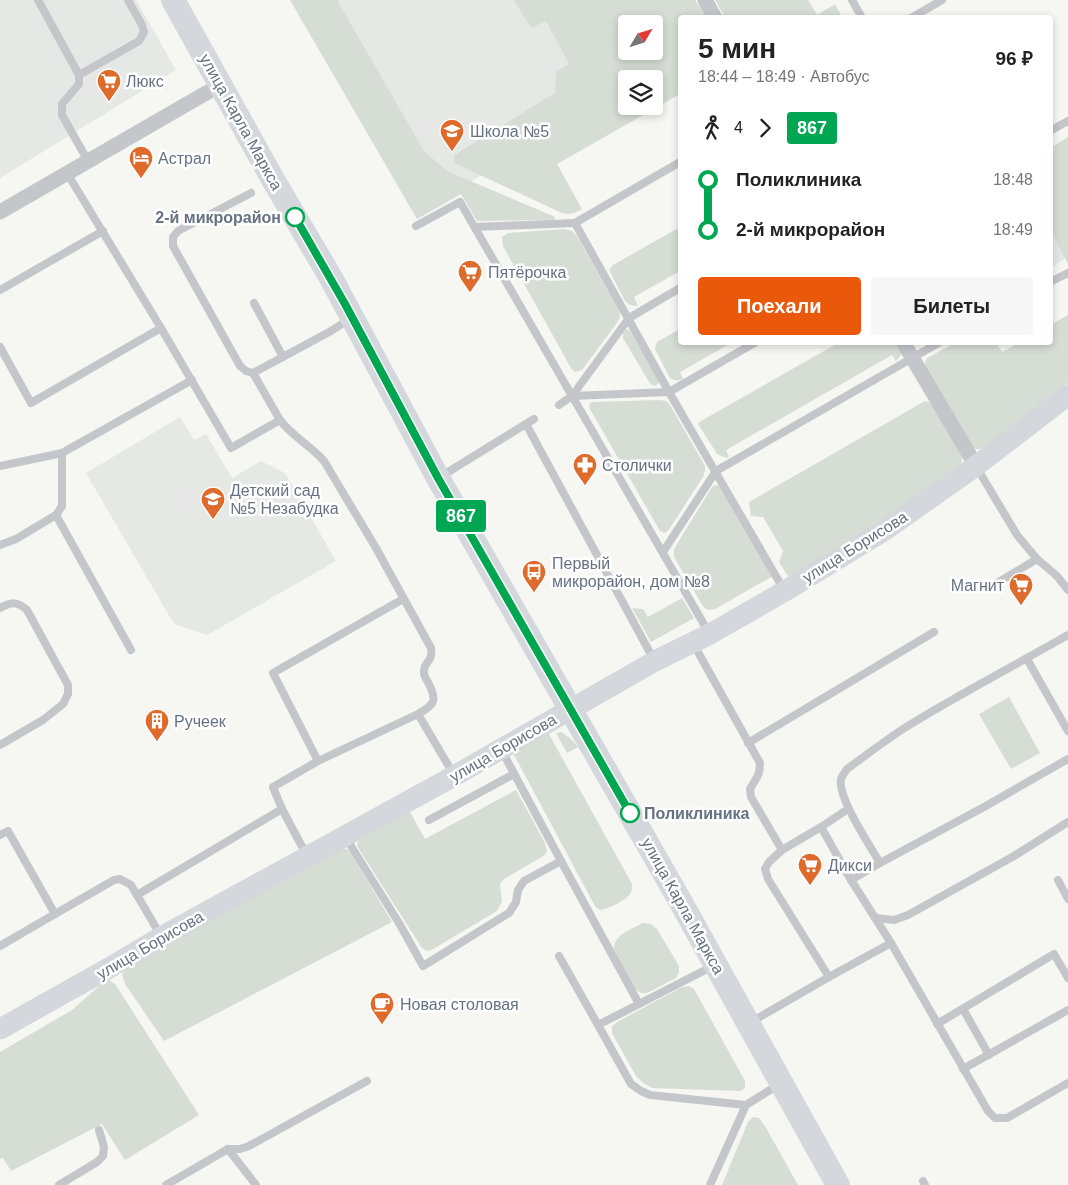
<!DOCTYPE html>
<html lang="ru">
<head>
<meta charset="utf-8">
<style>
  :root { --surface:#fff; --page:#f6f6f6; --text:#222; --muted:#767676; --accent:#ea580c }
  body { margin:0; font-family:Helvetica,sans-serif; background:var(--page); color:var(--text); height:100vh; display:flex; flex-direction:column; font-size:19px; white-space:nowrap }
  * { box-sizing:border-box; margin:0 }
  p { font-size:16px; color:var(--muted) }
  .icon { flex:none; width:28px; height:28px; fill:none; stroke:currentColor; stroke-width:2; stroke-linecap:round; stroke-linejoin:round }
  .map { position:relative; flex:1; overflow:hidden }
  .panel { position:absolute; left:678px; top:15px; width:375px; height:330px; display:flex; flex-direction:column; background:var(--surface); border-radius:5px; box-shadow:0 2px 8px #0003 }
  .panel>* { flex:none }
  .badge { padding:0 10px; border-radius:4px; font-size:18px; line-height:32px }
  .needle { width:32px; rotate:52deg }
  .controls { position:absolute; left:618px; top:15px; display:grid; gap:10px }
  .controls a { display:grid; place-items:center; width:45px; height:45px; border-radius:5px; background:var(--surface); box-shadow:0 2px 8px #0003; font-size:25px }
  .map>.badge { position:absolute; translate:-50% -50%; box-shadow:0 0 0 2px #fff }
  .legs { display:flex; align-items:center; gap:8px; height:55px; padding:0 20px; font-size:16px }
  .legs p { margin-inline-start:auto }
  .summary { display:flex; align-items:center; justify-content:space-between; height:85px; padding:0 20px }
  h1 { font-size:28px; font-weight:700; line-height:38px }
  .button { display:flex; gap:10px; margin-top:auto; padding:10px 20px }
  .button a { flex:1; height:58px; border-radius:5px; background:var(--accent); color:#fff; font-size:20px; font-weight:700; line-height:58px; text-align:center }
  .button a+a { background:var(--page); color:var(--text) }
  ul { padding:0 20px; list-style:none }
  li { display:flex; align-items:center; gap:18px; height:50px; font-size:19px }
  li i { display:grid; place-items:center; width:8px; height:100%; margin:0 6px; background:currentColor }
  li i::after { content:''; width:12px; height:12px; margin:-6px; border:4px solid; border-radius:50%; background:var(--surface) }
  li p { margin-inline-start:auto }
  li:first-child i { background:linear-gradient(#0000 50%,currentColor 0) }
  li:last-child i { background:linear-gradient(currentColor 50%,#0000 0) }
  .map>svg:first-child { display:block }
  .built { fill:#e6e8e6; fill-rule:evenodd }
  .green { fill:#d6ddd4; fill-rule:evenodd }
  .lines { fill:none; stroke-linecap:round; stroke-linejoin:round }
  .lane { stroke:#c4c6ca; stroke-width:8 }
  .street { stroke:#c4c6ca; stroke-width:15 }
  .secondary { stroke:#d4d8dc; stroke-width:21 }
  .primary { stroke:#d4d8dc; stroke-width:24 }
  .line-1-casing { stroke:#fff; stroke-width:11 }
  .line-1 { stroke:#00a651; stroke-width:8 }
  .stop-1-dot { fill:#fff; stroke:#00a651; stroke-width:2.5 }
  .labels { text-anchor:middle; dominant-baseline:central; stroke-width:5; stroke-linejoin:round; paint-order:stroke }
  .poi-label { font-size:16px; fill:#667283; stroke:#fff; text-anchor:start }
  .street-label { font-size:16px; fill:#667283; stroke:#fff }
  .stop-label { font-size:16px; font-weight:bold; fill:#667283; stroke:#fff; text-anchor:end }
</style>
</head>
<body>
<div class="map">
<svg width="1068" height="1185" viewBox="0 0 1068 1185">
  <rect width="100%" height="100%" fill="#f6f6f3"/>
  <g class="built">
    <path d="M0,0H136L176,70L0,178Z"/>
    <path d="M298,0H680V61L626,79V92L416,213ZM626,24H654V51H626Z"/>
    <path d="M1050,229L1066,258L1050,268Z"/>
    <path d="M180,417L194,440L206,434L232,478L261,461L285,473L336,561L207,635L174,624L86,473Z"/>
  </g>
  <g class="green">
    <path d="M290,0H337L424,151L447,171L553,216L555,218L554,220L477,221L461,194L417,219Z"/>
    <path d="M514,0H695L706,17L680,18V94L557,164L582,209C575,213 571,215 562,213L456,164L454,161V156L459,152L555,93L556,72L569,64L546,21L531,28ZM626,24H654V51H626ZM626,79H654V106H626Z"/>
    <path d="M715,0H808L817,15L835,4L841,15L836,18L725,17Z"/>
    <path d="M1068,137V264L1050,229V146L1052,147Z"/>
    <path d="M680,227V271L634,297L638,306C633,306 629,305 625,301L609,270L613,265Z"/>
    <path d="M565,229L572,231L577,236L619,310L620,317L617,323L582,370L575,372L571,368L503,246L502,237L508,233Z"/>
    <path d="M1068,315V383L992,442L981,449H975L969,444L926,371L925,364L927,358L955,343H996L1002,352L1019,343L1050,342V325Z"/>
    <path d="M627,329L630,331L659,380V383L655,386L652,385L649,382L623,338V332Z"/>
    <path d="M680,329V342L731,343L680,372L683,379C678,381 675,381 670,378L655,349L657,342Z"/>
    <path d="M838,343H896L902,354L896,361L892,355L726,450L729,457L726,458L717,454L698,424L701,421Z"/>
    <path d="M660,400L666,401L670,405L705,466V471L703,477L668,531L664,533L660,531L590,409L589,404L592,402Z"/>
    <path d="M925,401L933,403L962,454V462L958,469L878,527L790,577L787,575L779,562L783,551L763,517L751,516L749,502Z"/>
    <path d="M716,485L719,486L722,490L773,576L715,609C707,611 705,609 701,603L674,557V550L677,544L712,487Z"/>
    <path d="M682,598L694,618L651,642L632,608L643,609L648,617Z"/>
    <path d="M1009,697L1040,753L1011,769L979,714Z"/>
    <path d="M562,732L573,741L578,747L567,753L556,733Z"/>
    <path d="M549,734L632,884C632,886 632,891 631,892C628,900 608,909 600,910L595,906L513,753L542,735Z"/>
    <path d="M516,790L545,843L547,851L545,855L504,879L500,884L502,901L497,911L433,949L427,951L422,948L357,846L358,841L363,837L410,812L425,839Z"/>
    <path d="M340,848L347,849L352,855L392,922L164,1041L125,984L122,974L127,968Z"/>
    <path d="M643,923L651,924L657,929L679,966V972L676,978L647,993H641L634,989L614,949C614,934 632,929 643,923Z"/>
    <path d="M109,980L115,984L199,1115L125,1160L102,1124L11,1171L3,1158L0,1159V1052L72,1010L105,981Z"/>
    <path d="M689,986L694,989L745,1081V1088L740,1091L652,1088L642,1082L636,1076L612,1033V1026L617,1022L682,987Z"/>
    <path d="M753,1117L759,1118L765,1126L798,1185H722L748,1122Z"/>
  </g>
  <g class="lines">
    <g class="lane">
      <path d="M38,0L79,75V84L62,104V115L88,161"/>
      <path d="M852,0L862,18"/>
      <path d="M911,18L942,0"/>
      <path d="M79,75L139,41L144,32L142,25L128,0"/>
      <path d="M1050,131L1068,121"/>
      <path d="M67,173L161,328L231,448L280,420L253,373L331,331L351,318"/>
      <path d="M251,193L178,231L173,237V246L240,366L246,371L253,373"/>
      <path d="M575,223L680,162"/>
      <path d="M416,226L460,202L709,633"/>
      <path d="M475,227L575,223L669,392L784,590"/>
      <path d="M1050,282L1068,273"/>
      <path d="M680,288L629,318L572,396L669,392L756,342"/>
      <path d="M0,290L103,231"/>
      <path d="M254,303L283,357"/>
      <path d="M0,347L31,403L161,328"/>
      <path d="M559,405L572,396"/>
      <path d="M280,420C293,437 310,445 324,461L376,548L431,648C433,662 425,661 424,670C423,675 426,679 428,682C437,700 436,704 418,714L454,775"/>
      <path d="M526,424L654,660"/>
      <path d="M0,466L62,453L192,380"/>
      <path d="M977,468L1017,535L1037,559L1057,576L1068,590"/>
      <path d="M440,477L534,419"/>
      <path d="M56,515L131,650"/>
      <path d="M0,545L16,539L56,515L62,506V453"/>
      <path d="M663,552L716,471L940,342"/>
      <path d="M992,586L1037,559"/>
      <path d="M0,608C12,602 17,601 27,610L68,685V694L63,704L43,720L0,745"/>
      <path d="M694,645L760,763C760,776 756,778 750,789L751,797L782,850L821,827L851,880L891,943L988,1111L995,1118H1007L1068,1083"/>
      <path d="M1027,659L1068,731"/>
      <path d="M748,743L934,632"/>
      <path d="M318,761L418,714"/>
      <path d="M429,820L514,774"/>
      <path d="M821,827L848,809"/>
      <path d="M0,835L8,831L55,914L0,946"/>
      <path d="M346,838L399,923L423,966L509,913L516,902L518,890L524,881L561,861L502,751"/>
      <path d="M306,854L282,809L273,787L318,761L273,673L403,599"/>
      <path d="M880,863C871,847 837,797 841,779C842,776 845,772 847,769C866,755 886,740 906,727C959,694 1014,666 1068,635"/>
      <path d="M851,880L880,863L984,807L1068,759"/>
      <path d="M1058,880L1068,899"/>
      <path d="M137,895L282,809"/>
      <path d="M55,914L114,880L120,879L131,885L161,936"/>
      <path d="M875,918L894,920L908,915L1014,856L1068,822"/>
      <path d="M559,956L598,1025L639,1004L561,861"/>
      <path d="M829,977L891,943"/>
      <path d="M639,1004L713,966"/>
      <path d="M963,1009L989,1055"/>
      <path d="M751,1022L829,977L768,879L765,869L769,862L782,850"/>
      <path d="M937,1024L1054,954L1068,978"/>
      <path d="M598,1025L631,1084L641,1091L650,1095L746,1105"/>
      <path d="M963,1069L1068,1010"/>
      <path d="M228,1149L256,1185"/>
      <path d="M923,1181L925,1185"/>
      <path d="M59,1185L97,1162L103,1156L104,1147L99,1130"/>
      <path d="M166,1185L228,1149H240L249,1146L367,1081"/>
      <path d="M710,1185L746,1105L778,1085"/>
    </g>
    <g class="street">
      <path d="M705,0L715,18"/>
      <path d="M0,212L220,85"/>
      <path d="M903,342L976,466"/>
    </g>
    <path class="secondary" d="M0,1029L109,968L161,937L454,776L655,661L710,634L785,591L885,530L976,466L1068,395"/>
    <path class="primary" d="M173,0L275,183L331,278L438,478L678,897L838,1185"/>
  </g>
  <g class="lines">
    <defs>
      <path id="line-1" d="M295,217L345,304L438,478L630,813"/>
    </defs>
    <use href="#line-1" class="line-1-casing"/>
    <use href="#line-1" class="line-1"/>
  </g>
  <defs>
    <symbol id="supermarket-pin" viewBox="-11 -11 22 30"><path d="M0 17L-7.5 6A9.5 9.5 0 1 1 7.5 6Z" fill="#de6b2b" stroke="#fff"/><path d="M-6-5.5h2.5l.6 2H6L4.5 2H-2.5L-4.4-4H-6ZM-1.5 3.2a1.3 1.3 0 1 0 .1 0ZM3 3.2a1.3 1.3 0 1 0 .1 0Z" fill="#fff"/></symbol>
    <symbol id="school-pin" viewBox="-11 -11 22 30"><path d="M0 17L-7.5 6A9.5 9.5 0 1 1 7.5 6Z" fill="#de6b2b" stroke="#fff"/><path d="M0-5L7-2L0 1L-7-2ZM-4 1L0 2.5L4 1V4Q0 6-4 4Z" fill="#fff"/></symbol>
    <symbol id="hotel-pin" viewBox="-11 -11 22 30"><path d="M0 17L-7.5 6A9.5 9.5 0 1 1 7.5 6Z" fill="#de6b2b" stroke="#fff"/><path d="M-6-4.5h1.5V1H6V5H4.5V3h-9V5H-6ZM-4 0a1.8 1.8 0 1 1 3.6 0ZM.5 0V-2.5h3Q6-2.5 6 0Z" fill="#fff"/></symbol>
    <symbol id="pharmacy-pin" viewBox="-11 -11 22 30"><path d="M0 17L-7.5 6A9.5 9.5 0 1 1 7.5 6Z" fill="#de6b2b" stroke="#fff"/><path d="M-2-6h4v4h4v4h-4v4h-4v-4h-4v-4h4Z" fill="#fff"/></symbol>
    <symbol id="bus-pin" viewBox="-11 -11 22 30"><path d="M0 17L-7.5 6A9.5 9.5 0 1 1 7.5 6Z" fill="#de6b2b" stroke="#fff"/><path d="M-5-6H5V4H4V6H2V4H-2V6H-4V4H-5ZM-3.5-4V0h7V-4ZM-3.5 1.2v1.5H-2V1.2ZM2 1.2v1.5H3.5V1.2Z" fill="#fff"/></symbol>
    <symbol id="building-pin" viewBox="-11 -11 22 30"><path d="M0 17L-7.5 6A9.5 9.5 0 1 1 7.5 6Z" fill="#de6b2b" stroke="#fff"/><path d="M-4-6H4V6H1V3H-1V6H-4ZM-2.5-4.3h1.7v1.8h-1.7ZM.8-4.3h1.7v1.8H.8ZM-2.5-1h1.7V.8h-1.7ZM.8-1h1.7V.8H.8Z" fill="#fff"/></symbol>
    <symbol id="cafe-pin" viewBox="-11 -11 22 30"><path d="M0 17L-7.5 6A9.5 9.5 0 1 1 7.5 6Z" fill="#de6b2b" stroke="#fff"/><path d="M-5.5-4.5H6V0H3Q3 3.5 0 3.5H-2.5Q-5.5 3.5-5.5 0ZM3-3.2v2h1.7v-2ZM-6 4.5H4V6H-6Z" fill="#fff"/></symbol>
  </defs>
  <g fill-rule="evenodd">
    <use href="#supermarket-pin" x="95" y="67" width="28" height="38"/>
    <use href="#school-pin" x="438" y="117" width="28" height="38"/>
    <use href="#hotel-pin" x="127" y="144" width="28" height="38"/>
    <use href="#supermarket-pin" x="456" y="258" width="28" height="38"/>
    <use href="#pharmacy-pin" x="571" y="451" width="28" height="38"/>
    <use href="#school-pin" x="199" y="485" width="28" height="38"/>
    <use href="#bus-pin" x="520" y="558" width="28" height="38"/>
    <use href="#supermarket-pin" x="1007" y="571" width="28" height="38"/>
    <use href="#building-pin" x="143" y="707" width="28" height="38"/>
    <use href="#supermarket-pin" x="796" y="851" width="28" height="38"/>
    <use href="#cafe-pin" x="368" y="990" width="28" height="38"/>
  </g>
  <g class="stop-1-dot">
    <circle cx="295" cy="217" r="9"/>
    <circle cx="630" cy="813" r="9"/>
  </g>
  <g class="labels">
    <g class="poi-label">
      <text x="126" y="81">Люкс</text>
      <text x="470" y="131">Школа №5</text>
      <text x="158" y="158">Астрал</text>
      <text x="488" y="272">Пятёрочка</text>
      <text x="602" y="465">Столички</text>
      <text x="230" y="490">Детский сад<tspan x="230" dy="18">№5 Незабудка</tspan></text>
      <text x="552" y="563">Первый<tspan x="552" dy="18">микрорайон, дом №8</tspan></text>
      <text x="1004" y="585" text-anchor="end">Магнит</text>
      <text x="174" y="721">Ручеек</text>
      <text x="828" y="865">Дикси</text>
      <text x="400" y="1004">Новая столовая</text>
    </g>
    <g class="street-label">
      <text transform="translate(241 122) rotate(61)">улица Карла Маркса</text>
      <text transform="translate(855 547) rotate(-32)">улица Борисова</text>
      <text transform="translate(503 748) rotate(-30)">улица Борисова</text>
      <text transform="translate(683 906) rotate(61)">улица Карла Маркса</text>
      <text transform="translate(150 945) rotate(-30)">улица Борисова</text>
    </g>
    <g class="stop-label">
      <text x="281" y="217">2-й микрорайон</text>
      <text x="644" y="813" text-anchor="start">Поликлиника</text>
    </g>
  </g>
</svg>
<div class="controls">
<a><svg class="needle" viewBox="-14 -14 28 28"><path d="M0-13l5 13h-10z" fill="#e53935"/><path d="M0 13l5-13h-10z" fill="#767676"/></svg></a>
<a><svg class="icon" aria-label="layers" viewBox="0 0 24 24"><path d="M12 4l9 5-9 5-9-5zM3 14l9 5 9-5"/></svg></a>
</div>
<b class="badge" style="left:461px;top:516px;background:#00a651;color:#fff">867</b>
<section class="panel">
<div class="summary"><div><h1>5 мин</h1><p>18:44 – 18:49 · Автобус</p></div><b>96 ₽</b></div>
<div class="legs"><svg class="icon" aria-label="walk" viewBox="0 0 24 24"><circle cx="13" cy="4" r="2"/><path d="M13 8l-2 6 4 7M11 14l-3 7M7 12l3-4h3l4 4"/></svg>4<svg class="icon" aria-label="forward" viewBox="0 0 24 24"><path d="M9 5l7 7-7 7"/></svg><b class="badge" style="background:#00a651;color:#fff">867</b></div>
<ul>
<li><i style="color:#00a651"></i><b>Поликлиника</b><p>18:48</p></li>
<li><i style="color:#00a651"></i><b>2-й микрорайон</b><p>18:49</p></li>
</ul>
<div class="button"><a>Поехали</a><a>Билеты</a></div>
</section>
</div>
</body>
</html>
